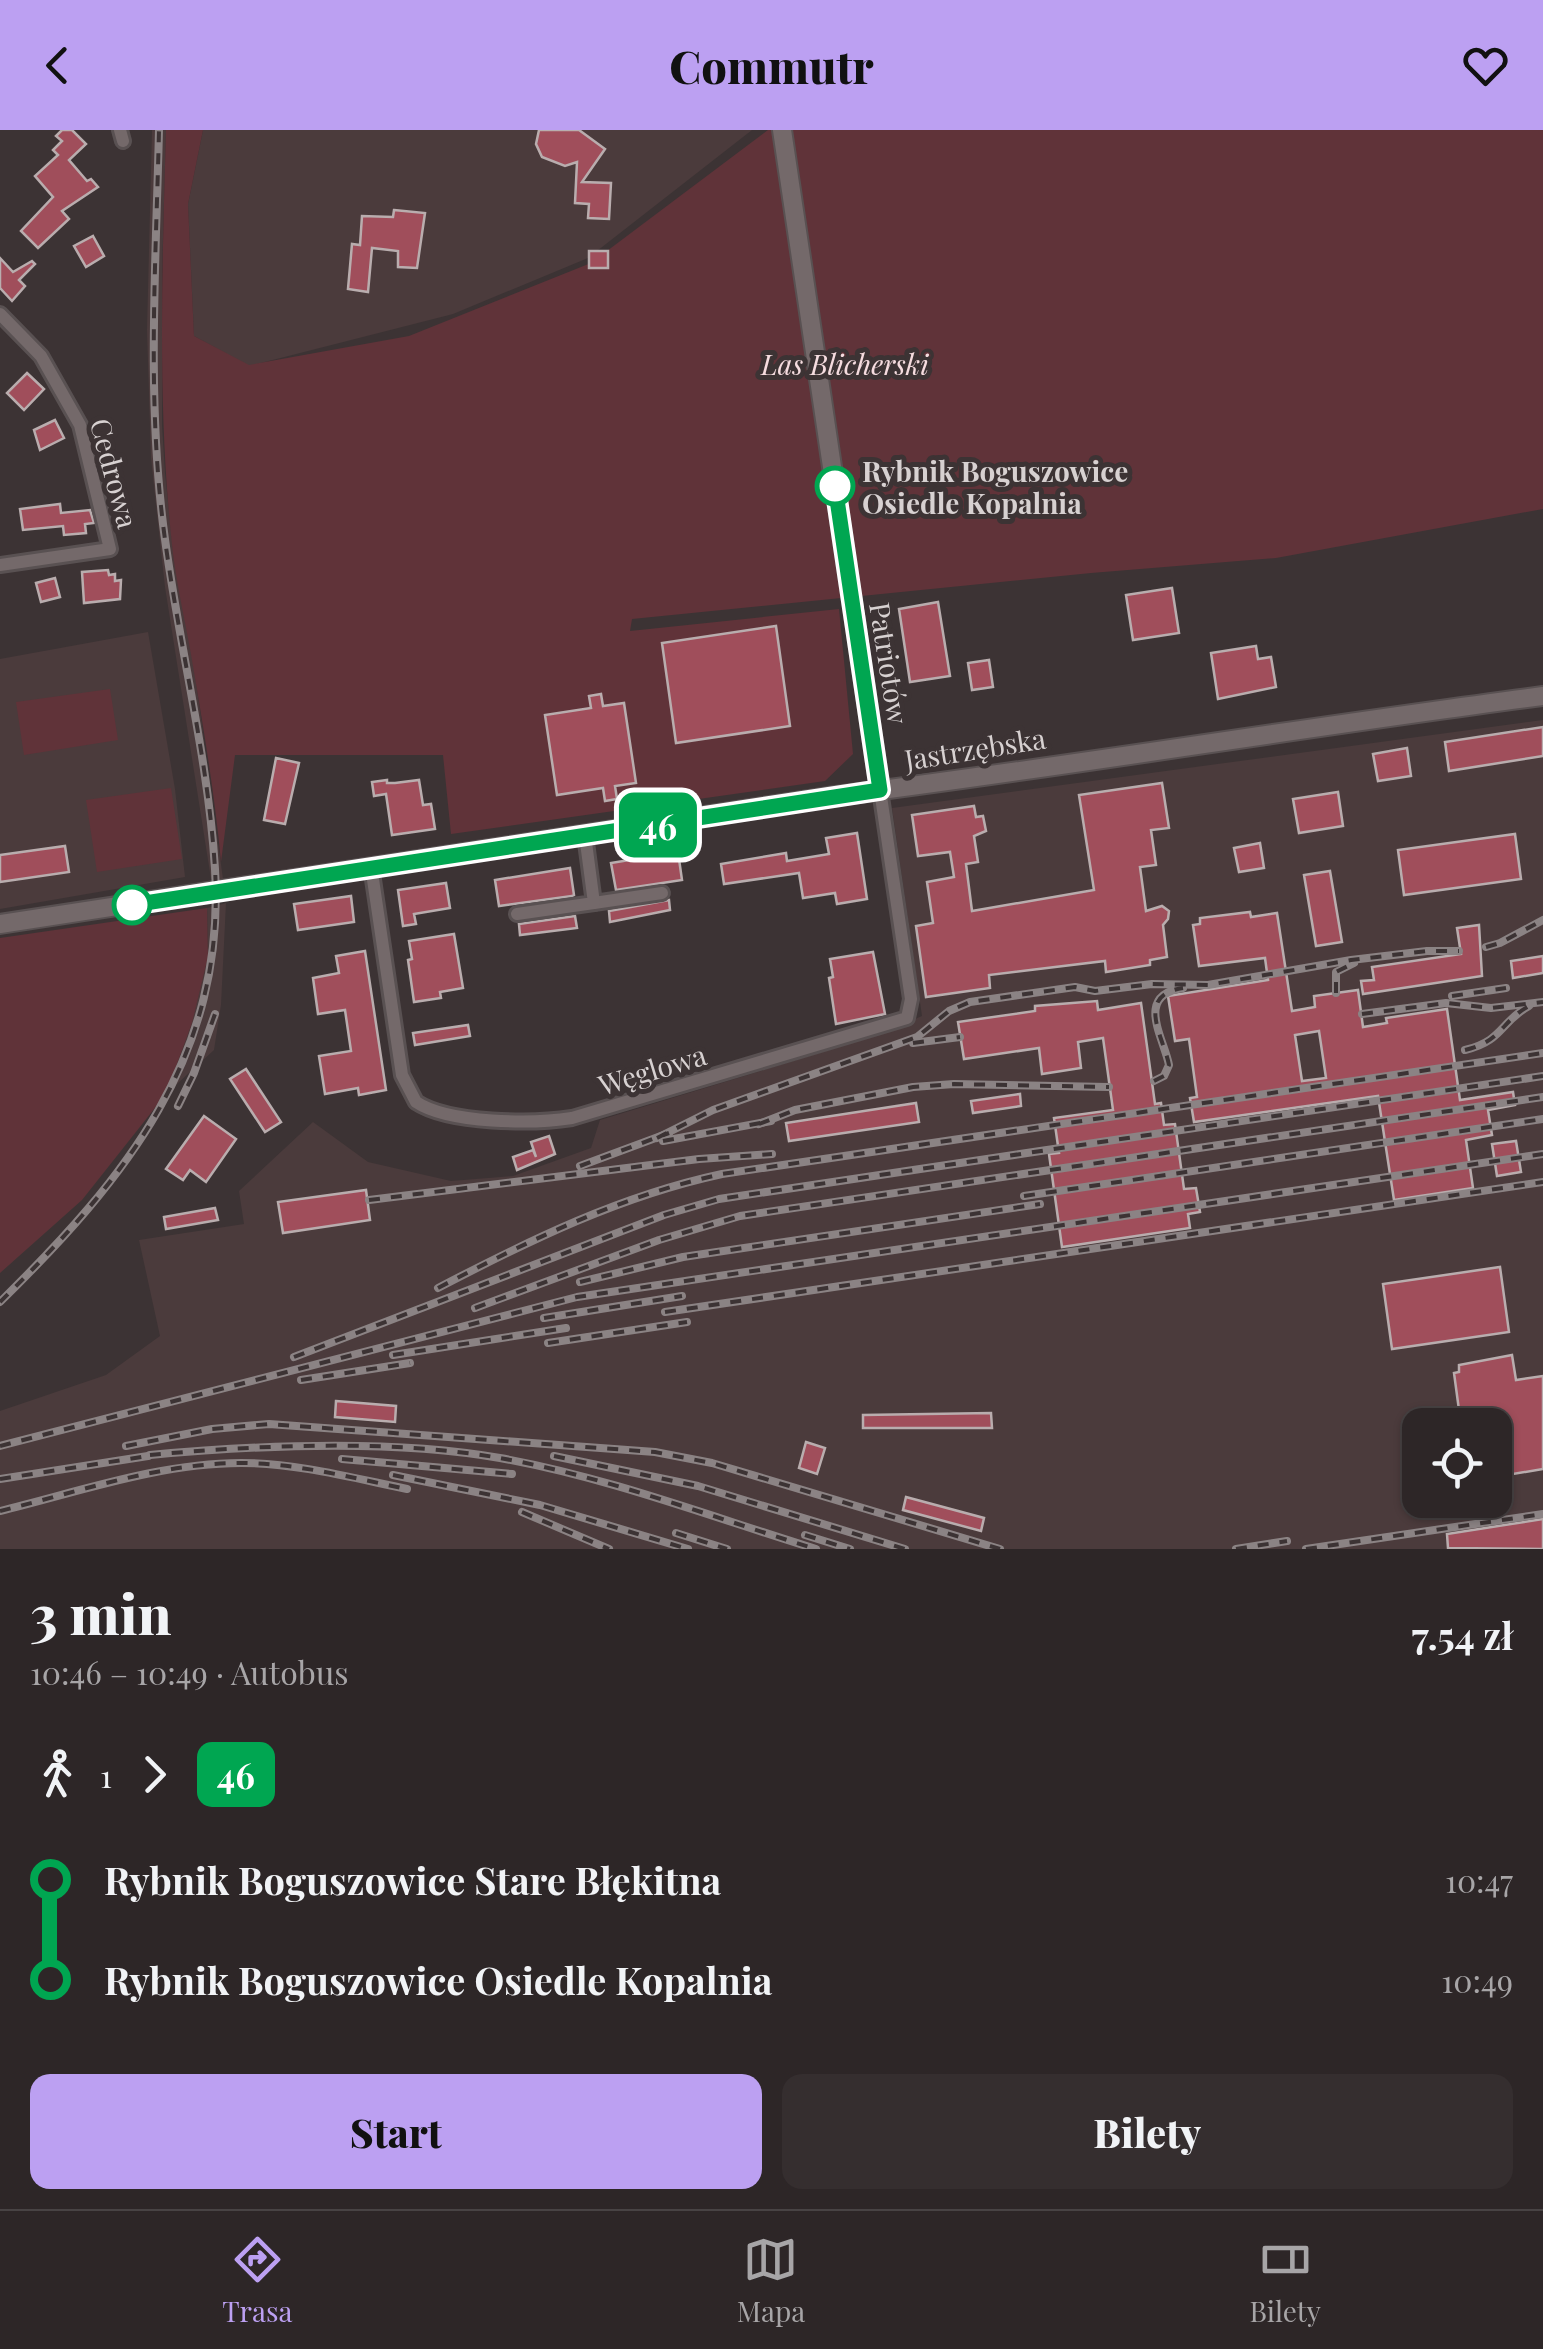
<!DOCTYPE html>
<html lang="pl">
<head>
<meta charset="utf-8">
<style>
  :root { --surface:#2d2627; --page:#352e2f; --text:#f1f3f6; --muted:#a7a5a7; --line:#484344; --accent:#bca0f2 }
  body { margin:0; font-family:"Playfair Display",serif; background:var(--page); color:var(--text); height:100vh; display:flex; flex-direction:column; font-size:38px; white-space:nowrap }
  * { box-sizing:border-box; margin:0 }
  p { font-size:32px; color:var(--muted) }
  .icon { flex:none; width:55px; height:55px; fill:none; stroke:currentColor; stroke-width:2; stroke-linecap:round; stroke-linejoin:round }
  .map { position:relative; height:1419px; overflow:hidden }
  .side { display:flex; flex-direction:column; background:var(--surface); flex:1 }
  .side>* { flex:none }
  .badge { padding:0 20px; border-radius:15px; font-size:35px; line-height:65px }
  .buttons { position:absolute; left:1402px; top:1278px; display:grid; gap:20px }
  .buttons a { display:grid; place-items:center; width:110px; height:110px; border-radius:20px; background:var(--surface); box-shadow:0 2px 8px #0004,0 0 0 2px var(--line); font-size:50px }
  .map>.badge { position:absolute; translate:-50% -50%; box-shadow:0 0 0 5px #fff }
  .legs { display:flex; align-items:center; gap:15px; height:110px; padding:0 30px; font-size:32px }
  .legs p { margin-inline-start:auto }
  .summary { display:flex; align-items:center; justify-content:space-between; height:170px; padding:0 30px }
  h1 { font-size:55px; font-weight:800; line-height:75px }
  .cta { display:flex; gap:20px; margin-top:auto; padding:20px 30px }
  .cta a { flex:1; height:115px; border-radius:20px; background:var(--accent); color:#111; font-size:40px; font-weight:800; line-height:115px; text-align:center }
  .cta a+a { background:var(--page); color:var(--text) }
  ul { padding:0 30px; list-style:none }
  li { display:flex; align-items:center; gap:35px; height:100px; font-size:38px }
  li i { display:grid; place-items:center; width:15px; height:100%; margin:0 12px; background:currentColor }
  li i::after { content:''; width:25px; height:25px; margin:-12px; border:8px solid; border-radius:50%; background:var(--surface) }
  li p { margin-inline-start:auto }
  li:first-child i { background:linear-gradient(#0000 50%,currentColor 0) }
  li:last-child i { background:linear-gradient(currentColor 50%,#0000 0) }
  header { display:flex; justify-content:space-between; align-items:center; height:130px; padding:0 30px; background:var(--accent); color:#111; font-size:45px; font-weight:800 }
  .tab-bar { display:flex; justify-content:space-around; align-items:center; height:140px; border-top:2px solid var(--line); background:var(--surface); font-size:28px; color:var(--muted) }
  .tab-bar a { display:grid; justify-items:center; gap:5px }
  .tab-bar .current { color:var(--accent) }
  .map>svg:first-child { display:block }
  .built { fill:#4b3b3c; fill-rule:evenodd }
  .green { fill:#603339 }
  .building { fill:#a04e5b; stroke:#b9adae; stroke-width:2.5; fill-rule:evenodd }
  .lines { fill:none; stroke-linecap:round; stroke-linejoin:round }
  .street-casing { stroke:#595152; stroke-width:18 }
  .secondary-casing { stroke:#595152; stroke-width:22 }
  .street { stroke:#74696a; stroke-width:12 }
  .secondary { stroke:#74696a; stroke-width:18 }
  .rail-casing { stroke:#8b8384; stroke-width:8 }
  .rail { stroke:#3c3334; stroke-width:4; stroke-dasharray:11; stroke-linecap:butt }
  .line-1-casing { stroke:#fff; stroke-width:22 }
  .line-1 { stroke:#00a651; stroke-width:15 }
  .stop-1-dot { fill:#fff; stroke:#00a651; stroke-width:5 }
  .labels { text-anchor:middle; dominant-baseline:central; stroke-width:10; stroke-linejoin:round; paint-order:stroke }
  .park-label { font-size:28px; font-style:italic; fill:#f5dcdf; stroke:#3c3334 }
  .stop-label { font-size:28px; font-weight:bold; fill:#d7d1d1; stroke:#3c3334; text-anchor:start }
  .street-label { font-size:28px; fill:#d7d1d1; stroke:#3c3334 }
</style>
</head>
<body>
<header><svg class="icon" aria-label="back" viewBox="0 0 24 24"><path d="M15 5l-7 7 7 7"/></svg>Commutr<svg class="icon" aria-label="heart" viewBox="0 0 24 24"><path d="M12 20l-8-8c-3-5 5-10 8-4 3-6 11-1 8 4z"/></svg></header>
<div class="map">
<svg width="1543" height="1419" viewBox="0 0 1543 1419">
  <rect width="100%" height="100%" fill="#3c3334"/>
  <g class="built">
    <path d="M152,0H166L162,143V295L165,343L174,429L194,537L223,749H211L165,457L151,328L147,200Z"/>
    <path d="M203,0H752L588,128L453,184L249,236L194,206L188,74Z"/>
    <path d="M148,502L175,659L185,747L0,779V529Z"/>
    <path d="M1543,590V1419H0V1281L106,1245L160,1206L139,1110L244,1094L239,1061L313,992L368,1032L451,1051L513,1046L591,1018L600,990L875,906L922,886L892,678ZM1420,1295H1495V1370H1420Z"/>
    <path d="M226,773L221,875L214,920L166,964L191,895L208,827L207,778Z"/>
  </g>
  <g class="green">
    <path d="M166,0H203L188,74L194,206L249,235L409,206L591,133L768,0H1543V379L1276,428L1091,443L632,489L630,501L839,479L853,624L825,651L451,704L443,625H235L221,732C215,667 204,601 193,536C187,499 178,462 173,424C157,283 162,142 166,0Z"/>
    <path d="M110,559L118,610L24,625L16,572Z"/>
    <path d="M171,658L182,729L97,742L86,670Z"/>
    <path d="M207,778L208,827L192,893L166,964L82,1070L0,1143V808Z"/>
  </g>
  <g class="building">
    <path d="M62,0H72L86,14L69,30L87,51L91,49L98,57L62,81L69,89L38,118L21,101L53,67L35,46L58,25L53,20L62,11L56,6Z"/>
    <path d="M539,0H579L605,19L582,52L611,53L609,89L588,88L589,74L575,73L577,32L565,36L542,27L536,14Z"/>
    <path d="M394,80L425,83L417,138L398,137V121L372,118L368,162L348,159L352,114L360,115L362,86L393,87Z"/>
    <path d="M93,106L104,126L86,137L74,116Z"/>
    <rect x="589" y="121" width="19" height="17"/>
    <path d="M0,128L13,142L32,131L35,134L19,150L25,156L12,171L0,158Z"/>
    <path d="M27,243L44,259L24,280L7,263Z"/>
    <path d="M55,290L64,308L40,320L34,300Z"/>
    <path d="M60,374L61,383L90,380L94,393L85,394L86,403L64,405L63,396L23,400L20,379Z"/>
    <path d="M108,440L109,445L115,444V451L121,450L120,469L84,473L82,442Z"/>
    <path d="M55,448L60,467L41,472L36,453Z"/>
    <path d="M1172,458L1179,503L1133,510L1126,465Z"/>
    <path d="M938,472L950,546L910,552L899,479Z"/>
    <path d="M776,496L790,596L676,613L662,513Z"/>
    <path d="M1256,516L1258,529L1271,527L1276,557L1218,569L1211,523Z"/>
    <path d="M989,530L993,557L972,560L968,533Z"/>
    <path d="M601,564L603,576L624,573L636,653L615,656L617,669L605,671L603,658L557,665L545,585L591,578L589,566Z"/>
    <path d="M1543,597V626L1449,641L1445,612Z"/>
    <path d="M1407,618L1411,646L1378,651L1373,624Z"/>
    <path d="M276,628L299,633L285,694L264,690Z"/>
    <path d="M387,650V653H395L419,650L423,675L431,674L435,699L392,705L386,664L374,666L372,652Z"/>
    <path d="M1162,653L1169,698L1151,700L1156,735L1140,737L1146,781L1162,776L1169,781L1168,789L1163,795L1167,827L1150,830V835L1106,842L1105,831L989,845L990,858L926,867L916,796L933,793L927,752L954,747L950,722L918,726L912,685L974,676L976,687L983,686L986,701L974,706L978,732L966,734L972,781L1094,760L1079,665Z"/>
    <path d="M1338,662L1343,696L1299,703L1293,669Z"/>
    <path d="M857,703L867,769L837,774L835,763L803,768L799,743L724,754L721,734L786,723L787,731L829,724L826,708Z"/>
    <path d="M1515,704L1521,749L1404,765L1398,720Z"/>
    <path d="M1260,713L1264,738L1239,742L1234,718Z"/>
    <path d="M65,716L69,742L0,752V725Z"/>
    <path d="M678,722L682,750L616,760L611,733Z"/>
    <path d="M570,738L574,765L572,766L499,776L495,750Z"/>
    <path d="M1330,741L1342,812L1316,816L1304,745Z"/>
    <path d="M446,753L450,778L414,784L416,794L403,796L398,760Z"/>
    <path d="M351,766L354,792L298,800L294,774Z"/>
    <path d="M669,770L670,780L610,792L609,781Z"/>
    <path d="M1250,782L1251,787L1277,783L1292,881L1315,877L1314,866L1358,860L1363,897L1387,893L1386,888L1447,879L1460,970L1513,962L1515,975L1488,980L1492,1005L1466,1010L1473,1058L1394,1070L1378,966L1194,992L1190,968L1197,967L1189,909L1175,911L1168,866L1268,850L1265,828L1199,836L1193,795L1200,794V788ZM1319,901L1326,948L1302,951L1295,905Z"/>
    <path d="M575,786L577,798L520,805L519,794Z"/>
    <path d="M1479,795L1482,846L1363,864L1361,851L1374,850L1372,837L1461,824L1457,798Z"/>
    <path d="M454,804L463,858L440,862L441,868L414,872L408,830L412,829L409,811Z"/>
    <path d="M365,821L386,960L359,965L358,958L325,964L319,926L351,921L345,880L318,884L313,848L339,843L336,826Z"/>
    <path d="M873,822L885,884L836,894L829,848L833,847L830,829Z"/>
    <path d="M1543,826V843L1513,848L1511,831Z"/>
    <path d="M1097,871L1098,880L1141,873L1155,974L1161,973L1164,995L1175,994L1184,1059L1196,1058L1200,1082L1188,1084L1190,1098L1062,1117L1049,1024L1059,1023L1054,988L1113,980L1103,908L1078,912L1081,938L1042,944L1039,918L964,929L958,892L1035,881V876Z"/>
    <path d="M468,895L470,906L415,915L413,903Z"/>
    <path d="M246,939L281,992L265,1002L230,949Z"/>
    <path d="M1020,964L1021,976L973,983L971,971Z"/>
    <path d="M916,973L919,992L789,1011L786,993Z"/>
    <path d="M204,986L236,1009L206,1052L190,1040L183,1050L166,1039Z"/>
    <path d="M549,1006L555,1024L517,1040L513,1027L533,1020L536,1027L531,1012Z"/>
    <path d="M1516,1011L1521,1042L1497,1046L1492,1014Z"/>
    <path d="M366,1060L370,1090L283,1103L278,1072Z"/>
    <path d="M215,1078L218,1090L166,1099L164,1087Z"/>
    <path d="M1500,1137L1509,1202L1392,1219L1383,1154Z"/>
    <path d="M1512,1225L1516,1250L1543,1246V1339L1495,1347V1295H1461L1454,1243L1459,1242V1235Z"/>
    <path d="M336,1271L396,1276L395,1292L335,1287Z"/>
    <path d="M991,1283L992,1298H863V1285Z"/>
    <path d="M1415,1303L1420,1330L1408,1332L1403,1305Z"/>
    <path d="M806,1312L825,1318L817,1344L799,1338Z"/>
    <path d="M906,1367L984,1388L981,1401L903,1380Z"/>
    <path d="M1543,1389V1419L1448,1418L1447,1404Z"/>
  </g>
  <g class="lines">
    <defs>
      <g id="street">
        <path d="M120,0L123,11"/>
        <path d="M0,184L41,226L80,295L110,419L0,435"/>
        <path d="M371,736L402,945L416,972C449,994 534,994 572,988L907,888L911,869L880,660"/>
        <path d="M594,773L662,763"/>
        <path d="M517,784L594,773L585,705"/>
      </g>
      <g id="secondary">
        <path d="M782,0L880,660"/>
        <path d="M0,794L828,667C1067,637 1304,597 1543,566"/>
      </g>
    </defs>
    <use href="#street" class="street-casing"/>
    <use href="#secondary" class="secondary-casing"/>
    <use href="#street" class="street"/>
    <use href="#secondary" class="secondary"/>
    <defs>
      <g id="rail">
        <path d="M1486,817L1500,813L1543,790"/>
        <path d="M1336,863V842L1354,833"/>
        <path d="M1452,866L1506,858"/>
        <path d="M1362,884L1446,873L1491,878L1543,872"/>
        <path d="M913,913L960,907"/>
        <path d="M1465,920C1503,911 1500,892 1529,876"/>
        <path d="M1154,951L1164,946L1169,935C1164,908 1134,865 1183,858"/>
        <path d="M178,976L194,943L215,884"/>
        <path d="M759,994L795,980L913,957L954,954L1109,957"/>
        <path d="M657,1008L713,980L917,907L949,881L970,872L1075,857L1095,861L1152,854L1208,855L1351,830L1427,821H1459"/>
        <path d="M663,1011L771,991"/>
        <path d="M580,1036L669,1003"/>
        <path d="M1024,1066L1543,989"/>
        <path d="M369,1070L699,1029L772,1024"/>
        <path d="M580,1152L683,1127L1040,1074"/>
        <path d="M438,1158C530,1110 620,1066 722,1044L1543,923"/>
        <path d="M0,1172C125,1049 226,927 215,739C208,623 177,509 163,394C147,263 156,131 159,0"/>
        <path d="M475,1178L659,1110L740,1086L1543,967"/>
        <path d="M665,1182L1543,1052"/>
        <path d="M544,1188L682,1166"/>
        <path d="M548,1213L687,1192"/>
        <path d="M393,1225L566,1198"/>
        <path d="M294,1227L664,1085L719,1069L1543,946"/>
        <path d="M301,1250L410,1233"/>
        <path d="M0,1316L577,1167L1543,1024"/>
        <path d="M126,1316L212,1299L269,1294L655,1322L712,1333L1000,1419"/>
        <path d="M150,1325C260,1315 392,1309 500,1328C607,1347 712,1387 816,1419"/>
        <path d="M554,1326L698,1356L905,1419"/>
        <path d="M342,1329L512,1344"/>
        <path d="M393,1345L540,1375L688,1419"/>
        <path d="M0,1349L148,1326"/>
        <path d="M0,1381C78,1362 160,1333 241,1333C296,1333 353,1348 407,1359"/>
        <path d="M522,1382L609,1419"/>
        <path d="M676,1403L727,1419"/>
        <path d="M805,1405L850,1419"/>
        <path d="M1236,1419L1287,1411"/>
        <path d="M1306,1419L1543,1384"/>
      </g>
    </defs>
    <use href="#rail" class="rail-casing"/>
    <use href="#rail" class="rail"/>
  </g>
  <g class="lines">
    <defs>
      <path id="line-1" d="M132,775L880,660L835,356"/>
    </defs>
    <use href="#line-1" class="line-1-casing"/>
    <use href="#line-1" class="line-1"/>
  </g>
  <g class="stop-1-dot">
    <circle cx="835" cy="356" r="18"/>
    <circle cx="132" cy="775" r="18"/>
  </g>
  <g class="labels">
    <g class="park-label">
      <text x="845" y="233">Las Blicherski</text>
    </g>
    <g class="stop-label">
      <text x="862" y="340">Rybnik Boguszowice<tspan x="862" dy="32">Osiedle Kopalnia</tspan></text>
    </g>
    <g class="street-label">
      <text transform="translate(115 343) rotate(75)">Cedrowa</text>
      <text transform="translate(890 533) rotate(81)">Patriotów</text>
      <text transform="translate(975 618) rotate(-9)">Jastrzębska</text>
      <text transform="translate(652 939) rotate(-17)">Węglowa</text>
    </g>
  </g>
</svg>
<div class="buttons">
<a><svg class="icon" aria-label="locate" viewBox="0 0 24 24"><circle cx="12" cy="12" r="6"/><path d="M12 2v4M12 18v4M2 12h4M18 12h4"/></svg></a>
</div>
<b class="badge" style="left:658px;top:695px;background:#00a651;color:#fff">46</b>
</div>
<section class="side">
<div class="summary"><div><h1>3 min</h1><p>10:46 – 10:49 · Autobus</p></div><b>7.54 zł</b></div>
<div class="legs"><svg class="icon" aria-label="walk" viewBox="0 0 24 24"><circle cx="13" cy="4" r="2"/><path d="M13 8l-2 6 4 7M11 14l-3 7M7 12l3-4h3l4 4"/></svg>1<svg class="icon" aria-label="forward" viewBox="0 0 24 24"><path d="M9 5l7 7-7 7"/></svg><b class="badge" style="background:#00a651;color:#fff">46</b></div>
<ul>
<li><i style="color:#00a651"></i><b>Rybnik Boguszowice Stare Błękitna</b><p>10:47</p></li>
<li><i style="color:#00a651"></i><b>Rybnik Boguszowice Osiedle Kopalnia</b><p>10:49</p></li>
</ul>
<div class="cta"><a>Start</a><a>Bilety</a></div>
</section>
<nav class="tab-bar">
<a class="current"><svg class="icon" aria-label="directions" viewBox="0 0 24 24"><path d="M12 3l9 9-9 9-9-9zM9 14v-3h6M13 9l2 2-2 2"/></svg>Trasa</a>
<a><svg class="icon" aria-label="map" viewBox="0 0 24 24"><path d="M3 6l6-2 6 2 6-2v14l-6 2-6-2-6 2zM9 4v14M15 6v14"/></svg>Mapa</a>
<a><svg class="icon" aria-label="tickets" viewBox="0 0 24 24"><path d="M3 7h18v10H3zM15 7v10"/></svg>Bilety</a>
</nav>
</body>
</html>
